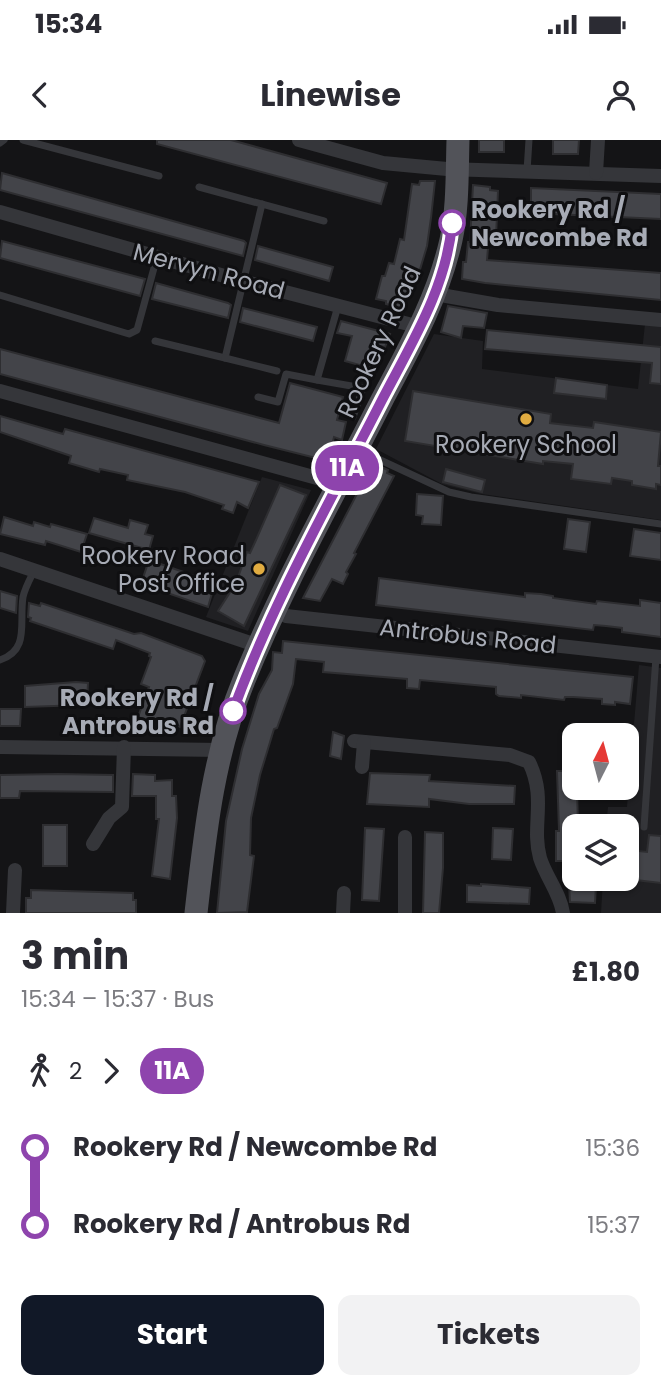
<!DOCTYPE html>
<html lang="en">
<head>
<meta charset="utf-8">
<style>
  :root { --surface:#fff; --page:#f2f2f3; --text:#2b2b33; --muted:#7c7c81; --accent:#111827 }
  body { margin:0; font-family:Poppins,sans-serif; background:var(--page); color:var(--text); height:100vh; display:flex; flex-direction:column; font-size:26px; white-space:nowrap }
  * { box-sizing:border-box; margin:0 }
  p { font-size:23px; color:var(--muted) }
  .icon { flex:none; width:38px; height:38px; fill:none; stroke:currentColor; stroke-width:2; stroke-linecap:round; stroke-linejoin:round }
  .map { position:relative; height:773px; overflow:hidden }
  .side { display:flex; flex-direction:column; background:var(--surface); flex:1 }
  .side>* { flex:none }
  .badge { padding:0 14px; border-radius:23px; font-size:24px; line-height:46px }
  .needle { width:46px; rotate:6deg }
  .controls { position:absolute; left:562px; top:583px; display:grid; gap:14px }
  .controls a { display:grid; place-items:center; width:77px; height:77px; border-radius:14px; background:var(--surface); box-shadow:0 2px 5px #0004; font-size:35px }
  .map>.badge { position:absolute; translate:-50% -50%; box-shadow:0 0 0 4px #fff }
  .legs { display:flex; align-items:center; gap:10px; height:77px; padding:0 21px; font-size:23px }
  .legs p { margin-inline-start:auto }
  .overview { display:flex; align-items:center; justify-content:space-between; height:119px; padding:0 21px }
  h1 { font-size:38px; font-weight:700; line-height:52px }
  .cta { display:flex; gap:14px; margin-top:auto; padding:14px 21px }
  .cta a { flex:1; height:80px; border-radius:14px; background:var(--accent); color:#fff; font-size:28px; font-weight:700; line-height:80px; text-align:center }
  .cta a+a { background:var(--page); color:var(--text) }
  ul { padding:0 21px; list-style:none }
  li { display:flex; align-items:center; gap:24px; height:77px; font-size:26px }
  li i { display:grid; place-items:center; width:10px; height:100%; margin:0 9px; background:currentColor }
  li i::after { content:''; width:18px; height:18px; margin:-9px; border:5px solid; border-radius:50%; background:var(--surface) }
  li p { margin-inline-start:auto }
  li:first-child i { background:linear-gradient(#0000 50%,currentColor 0) }
  li:last-child i { background:linear-gradient(currentColor 50%,#0000 0) }
  .status { display:flex; justify-content:space-between; align-items:center; height:49px; padding:0 35px; background:var(--surface); direction:ltr }
  .status svg { height:19px; fill:currentColor }
  header { display:flex; justify-content:space-between; align-items:center; height:91px; padding:0 21px; background:var(--surface); font-size:32px; font-weight:700 }
  .map>svg:first-child { display:block }
  .built { fill:#202023 }
  .building { fill:#434449; stroke:#2e2e31; stroke-width:2 }
  .lines { fill:none; stroke-linecap:round; stroke-linejoin:round }
  .service { stroke:#35363a; stroke-width:7 }
  .minor { stroke:#35363a; stroke-width:14 }
  .primary { stroke:#525359; stroke-width:23 }
  .line-1-casing { stroke:#fff; stroke-width:16 }
  .line-1 { stroke:#8e44ad; stroke-width:10 }
  .stop-1-dot { fill:#fff; stroke:#8e44ad; stroke-width:3.5 }
  .poi-dot { fill:#e1ac41; stroke:#0f0f11; stroke-width:2.5 }
  .labels { text-anchor:middle; dominant-baseline:central; stroke-width:6; stroke-linejoin:round; paint-order:stroke }
  .stop-label { font-size:24px; font-weight:bold; fill:#a7abb5; stroke:#0f0f11; text-anchor:start }
  .street-label { font-size:24px; fill:#a7abb5; stroke:#0f0f11 }
  .poi-label { font-size:24px; fill:#a7abb5; stroke:#0f0f11 }
</style>
</head>
<body>
<div class="status"><b>15:34</b><svg viewBox="0 0 49 12"><path d="M0 12V9h3v3zM5 12V6h3v6zM10 12V3h3v9zM15 12V0h3v12zM26 1h20v11H26zM47 4h2v5h-2z"/></svg></div>
<header><svg class="icon" aria-label="back" viewBox="0 0 24 24"><path d="M15 5l-7 7 7 7"/></svg>Linewise<svg class="icon" aria-label="person" viewBox="0 0 24 24"><circle cx="12" cy="8" r="4"/><path d="M4 21q1-7 8-7t8 7"/></svg></header>
<div class="map">
<svg width="661" height="773" viewBox="0 0 661 773">
  <rect width="100%" height="100%" fill="#141416"/>
  <g class="built">
    <path d="M645,184L661,186V380L482,354L442,344L376,309L434,194L483,201L482,229L638,249Z"/>
    <path d="M262,337L311,350L248,491L206,477Z"/>
    <path d="M639,525L661,528V773H601L603,739L626,738V686H606L608,667H627Z"/>
  </g>
  <g class="building">
    <path d="M157,0H231L387,43L381,64L157,4Z"/>
    <rect x="479" y="0" width="25" height="12"/>
    <path d="M553,0H579L578,14H553Z"/>
    <path d="M2,33L244,101L246,103L243,116L0,50Z"/>
    <path d="M420,41H435L431,78L427,106L416,143L411,141L404,169L386,164V161L376,159L382,136H385L389,123L394,124L400,99L404,100L412,44L419,45Z"/>
    <path d="M473,45L490,47V50L498,51L496,97L489,96L487,120L661,133V160L485,143L462,139L463,122H466L468,102H470Z"/>
    <path d="M531,48L661,54V79L531,73Z"/>
    <path d="M2,101L145,139L140,156L0,118Z"/>
    <path d="M258,106L333,127L329,141L255,120Z"/>
    <path d="M156,143L228,163L231,165L228,178L152,159Z"/>
    <path d="M448,166L487,173L484,188L463,186L461,198L441,192Z"/>
    <path d="M243,168L317,187L313,201L240,182Z"/>
    <path d="M341,181L390,194L385,207L380,206L374,229L345,221L352,196L337,193Z"/>
    <path d="M487,190L661,207V244L650,243L652,223L485,209Z"/>
    <path d="M0,209L279,283L290,243L343,257L337,280L346,282L342,300L334,297L328,321L264,305L0,234Z"/>
    <path d="M556,238L607,245L606,259L554,253Z"/>
    <path d="M413,251L551,274L550,283L593,288L594,282L661,292L658,326H661V345L656,344V349L632,345V341L612,338L611,344L571,339L573,324L543,321V324L405,301Z"/>
    <path d="M0,276L63,294L65,289L259,342L248,368L237,362L233,373L222,369L224,365L185,352L127,340L128,335L100,329L99,332L69,323L71,316L0,292Z"/>
    <path d="M373,323L388,330L387,333L394,336L354,413L356,414L346,432L348,434L343,444L332,439L320,461L303,458Z"/>
    <path d="M446,329L485,340L482,352L443,342Z"/>
    <path d="M280,345L306,355L244,486L218,471L236,443L247,412L250,413L256,400Z"/>
    <path d="M417,354L443,356L441,385L422,384L423,376L416,375Z"/>
    <path d="M4,377L33,386L34,382L50,387L51,384L87,394L81,412L46,401L45,405L0,394Z"/>
    <path d="M94,378L128,388L130,380L148,385L145,394L153,396L149,410L89,393Z"/>
    <path d="M568,379L590,382L586,412L564,409Z"/>
    <path d="M634,389L661,393V420L630,416Z"/>
    <path d="M149,420L215,443L208,467L141,444Z"/>
    <path d="M379,438L525,457V453L541,454L553,456V458L596,464L597,461L640,466V460L661,463V497L622,492V488L606,486L594,485L593,490L376,465Z"/>
    <path d="M0,451L17,456L16,473L0,468Z"/>
    <path d="M29,463L40,466L41,463L134,494L141,493L202,516L205,521L180,587L177,585L174,594L144,582L145,580L138,577L149,547L141,544L151,517L149,516L150,513L116,500L113,509L30,481L31,478L28,477Z"/>
    <path d="M283,501L633,537L630,564L615,562V565L602,564V559L573,557H565L564,560L521,555V558L499,556L496,554V547L420,540L419,549L407,548V539L323,532L324,522L296,519L293,544L277,588L274,589L260,635L251,678L250,715L254,716L247,772L217,773L226,681L242,609L259,554L272,530L273,512L282,513Z"/>
    <path d="M76,542L88,543L87,562H83V565L25,567V546Z"/>
    <path d="M0,569H21L20,586H0Z"/>
    <path d="M333,592L344,596L341,619L330,616Z"/>
    <path d="M557,631H574V648H577L578,686H574V721H556V691H559Z"/>
    <path d="M370,633L430,635L429,641L515,646L514,664H469L429,659V667L367,664Z"/>
    <path d="M58,634L113,635V652L20,651L19,658H0V635Z"/>
    <path d="M133,634L155,635V641L172,640V656H176L177,678L170,739L152,736L159,679H156V656H132Z"/>
    <rect x="43" y="685" width="24" height="41"/>
    <path d="M365,688L384,689L379,761L362,760Z"/>
    <path d="M493,688L513,689L511,720L492,719Z"/>
    <path d="M425,692L443,693V728L439,773H423Z"/>
    <path d="M649,695L661,696V743L627,739L630,710L647,712Z"/>
    <path d="M481,744L530,748L529,764L467,762V745L481,746Z"/>
    <path d="M569,744L596,745L595,763L570,762Z"/>
    <path d="M31,750L133,753V760H136V773H26V758H31Z"/>
  </g>
  <g class="lines">
    <g class="service">
      <path d="M23,0L159,36"/>
      <path d="M0,3L4,0"/>
      <path d="M527,31L529,0"/>
      <path d="M199,47L324,81"/>
      <path d="M0,155L129,194L137,190L157,117"/>
      <path d="M338,166L317,240L363,248L353,277"/>
      <path d="M155,201L225,218L262,64"/>
      <path d="M225,218L277,231"/>
      <path d="M258,257L278,262L286,234L317,240"/>
      <path d="M361,311L449,352L471,357L661,384"/>
      <path d="M0,520C30,510 19,483 23,457C25,448 30,439 34,431"/>
      <path d="M644,687L656,517"/>
    </g>
    <g class="minor">
      <path d="M299,0L383,23L447,29L661,36"/>
      <path d="M596,33L598,0"/>
      <path d="M0,72L242,141L420,187"/>
      <path d="M435,154L498,165L661,180"/>
      <path d="M0,251L339,344"/>
      <path d="M0,419L259,506"/>
      <path d="M275,471L286,476L661,517"/>
      <path d="M354,601L510,615L529,622C547,659 531,685 540,718C546,737 560,753 563,773"/>
      <path d="M0,607L221,610"/>
      <path d="M362,627L364,602"/>
      <path d="M405,697V773"/>
      <path d="M93,704L109,678L122,667L124,607"/>
      <path d="M13,773L15,730"/>
      <path d="M343,773L344,753"/>
    </g>
    <path class="primary" d="M196,773C205,694 213,615 244,540C283,444 335,353 382,260C409,209 438,158 451,100C458,68 457,32 458,0"/>
  </g>
  <g class="lines">
    <defs>
      <path id="line-1" d="M233,571C272,463 330,362 382,260C411,204 447,147 452,83"/>
    </defs>
    <use href="#line-1" class="line-1-casing"/>
    <use href="#line-1" class="line-1"/>
  </g>
  <g class="stop-1-dot">
    <circle cx="452" cy="83" r="12"/>
    <circle cx="233" cy="571" r="12"/>
  </g>
  <g class="poi-dot">
    <circle cx="526" cy="279" r="7"/>
    <circle cx="259" cy="429" r="7"/>
  </g>
  <g class="labels">
    <g class="stop-label">
      <text x="471" y="69">Rookery Rd /<tspan x="471" dy="28">Newcombe Rd</tspan></text>
      <text x="214" y="557" text-anchor="end">Rookery Rd /<tspan x="214" dy="28">Antrobus Rd</tspan></text>
    </g>
    <g class="street-label">
      <text transform="translate(209 131) rotate(15)">Mervyn Road</text>
      <text transform="translate(379 202) rotate(-65)">Rookery Road</text>
      <text transform="translate(468 496) rotate(6)">Antrobus Road</text>
    </g>
    <g class="poi-label">
      <text x="526" y="304">Rookery School</text>
      <text x="245" y="415" text-anchor="end">Rookery Road<tspan x="245" dy="28">Post Office</tspan></text>
    </g>
  </g>
</svg>
<div class="controls">
<a><svg class="needle" viewBox="-14 -14 28 28"><path d="M0-13l5 13h-10z" fill="#e53935"/><path d="M0 13l5-13h-10z" fill="#7c7c81"/></svg></a>
<a><svg class="icon" aria-label="layers" viewBox="0 0 24 24"><path d="M12 4l9 5-9 5-9-5zM3 14l9 5 9-5"/></svg></a>
</div>
<b class="badge" style="left:347px;top:328px;background:#8e44ad;color:#fff">11A</b>
</div>
<section class="side">
<div class="overview"><div><h1>3 min</h1><p>15:34 – 15:37 · Bus</p></div><b>£1.80</b></div>
<div class="legs"><svg class="icon" aria-label="walk" viewBox="0 0 24 24"><circle cx="13" cy="4" r="2"/><path d="M13 8l-2 6 4 7M11 14l-3 7M7 12l3-4h3l4 4"/></svg>2<svg class="icon" aria-label="forward" viewBox="0 0 24 24"><path d="M9 5l7 7-7 7"/></svg><b class="badge" style="background:#8e44ad;color:#fff">11A</b></div>
<ul>
<li><i style="color:#8e44ad"></i><b>Rookery Rd / Newcombe Rd</b><p>15:36</p></li>
<li><i style="color:#8e44ad"></i><b>Rookery Rd / Antrobus Rd</b><p>15:37</p></li>
</ul>
<div class="cta"><a>Start</a><a>Tickets</a></div>
</section>
</body>
</html>
